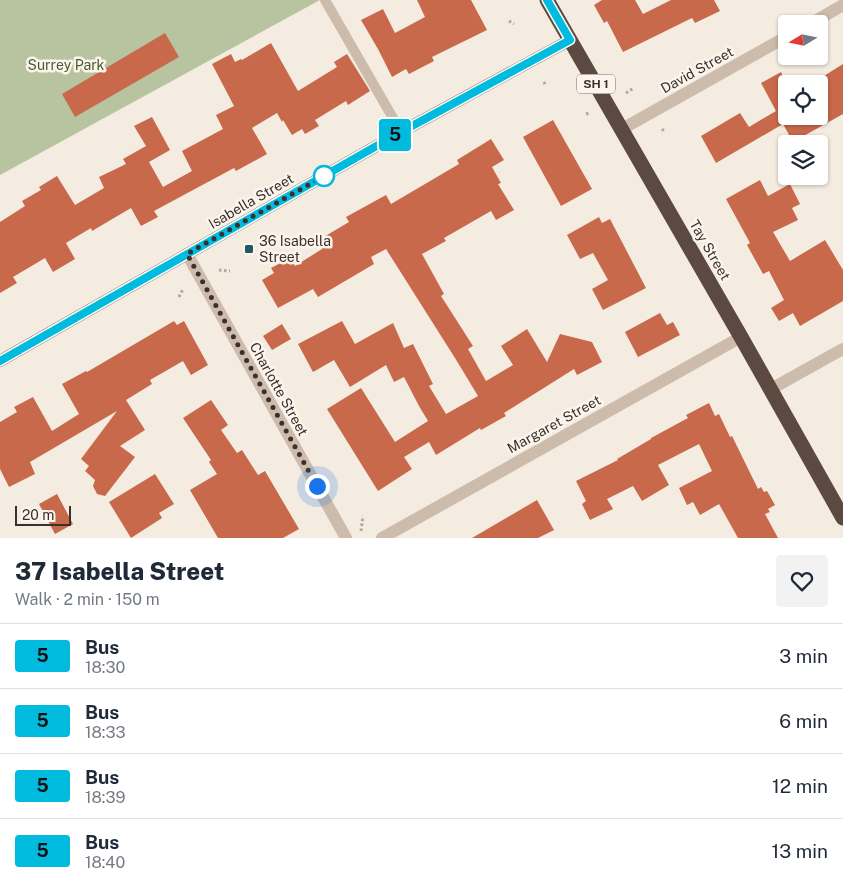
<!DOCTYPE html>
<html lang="en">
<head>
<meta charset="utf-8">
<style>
  :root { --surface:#fff; --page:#f2f2f3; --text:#1f2937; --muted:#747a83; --line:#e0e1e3 }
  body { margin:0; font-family:"Public Sans",sans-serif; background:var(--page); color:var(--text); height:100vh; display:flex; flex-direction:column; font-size:19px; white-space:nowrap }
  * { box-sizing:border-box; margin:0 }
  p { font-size:16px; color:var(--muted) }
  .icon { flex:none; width:28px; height:28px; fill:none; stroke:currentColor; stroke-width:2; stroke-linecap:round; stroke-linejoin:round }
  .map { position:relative; height:538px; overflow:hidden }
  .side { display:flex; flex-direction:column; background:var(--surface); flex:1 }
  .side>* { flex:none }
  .badge { padding:0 10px; border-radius:4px; font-size:18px; line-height:32px }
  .needle { width:32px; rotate:260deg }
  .tools { position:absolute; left:778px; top:15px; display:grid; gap:10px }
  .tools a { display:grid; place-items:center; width:50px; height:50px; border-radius:5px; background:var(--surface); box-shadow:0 1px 4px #0004; font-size:25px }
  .scale { position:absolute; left:15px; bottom:12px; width:56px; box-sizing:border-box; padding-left:5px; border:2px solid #3b302b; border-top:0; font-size:14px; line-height:18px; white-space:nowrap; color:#3b302b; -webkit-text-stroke:4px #fbf5ee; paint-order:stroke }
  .you { position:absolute; width:25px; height:25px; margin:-12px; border:4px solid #fff; border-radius:50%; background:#1a73e8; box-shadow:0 0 0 8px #1a73e833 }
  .map>.badge { position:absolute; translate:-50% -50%; box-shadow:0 0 0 2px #fff }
  .round { display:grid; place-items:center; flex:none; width:52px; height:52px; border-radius:5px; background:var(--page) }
  .head { display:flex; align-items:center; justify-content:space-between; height:85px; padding:0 15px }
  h1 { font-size:24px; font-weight:800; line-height:38px }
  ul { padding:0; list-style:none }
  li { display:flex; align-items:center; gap:15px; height:65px; padding:0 15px; border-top:1px solid var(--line) }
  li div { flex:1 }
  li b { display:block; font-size:19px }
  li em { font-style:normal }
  li .badge { min-width:55px; font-weight:700; text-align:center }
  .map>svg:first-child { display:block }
  .green { fill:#b8c4a0 }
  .building { fill:#c8694b }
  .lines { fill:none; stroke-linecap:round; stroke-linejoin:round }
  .path { stroke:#b9a596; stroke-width:3; stroke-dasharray:2.5 2.5; stroke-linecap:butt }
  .lane { stroke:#cdbbac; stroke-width:10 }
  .street { stroke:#cdbbac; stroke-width:12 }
  .secondary { stroke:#a18a7d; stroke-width:12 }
  .highway { stroke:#5c4a42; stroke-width:15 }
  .line-casing { stroke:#fff; stroke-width:11 }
  .line { stroke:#00bbde; stroke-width:8 }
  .walk { stroke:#3b302b; stroke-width:5; stroke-dasharray:0 9 }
  .stop-dot { fill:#fff; stroke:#00bbde; stroke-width:2.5 }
  .poi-dot { fill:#1f5a5e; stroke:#fbf5ee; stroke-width:2 }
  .labels { text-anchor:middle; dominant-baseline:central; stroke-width:5; stroke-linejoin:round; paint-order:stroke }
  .shield { fill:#fbf5ee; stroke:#756b66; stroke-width:1 }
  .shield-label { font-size:12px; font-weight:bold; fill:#3b302b }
  .park-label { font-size:14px; fill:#4a5a2e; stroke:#fbf5ee }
  .street-label { font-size:14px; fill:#3b302b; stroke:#fbf5ee }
  .poi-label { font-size:14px; fill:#3b302b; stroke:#fbf5ee; text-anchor:start }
</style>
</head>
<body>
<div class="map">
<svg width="843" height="538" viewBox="0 0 843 538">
  <rect width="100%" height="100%" fill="#f4ebe1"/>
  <path class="green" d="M0,0H320L0,175Z"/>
  <g class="building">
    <path d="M417,0H471L487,30L432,57L434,61L409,74L406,69L392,77L378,49L361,20L383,9L395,33L425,17Z"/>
    <path d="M602,0H635L643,14L671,0H714L720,11L695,23L692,18L623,52L607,21L604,23L594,5Z"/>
    <path d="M165,33L179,57L75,117L62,94Z"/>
    <path d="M271,43L298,91L337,67L334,62L347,54L370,91L348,105L346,101L315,120L319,126L305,134L302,129L292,135L283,120L282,122L277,113L252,128L267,154L236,171L234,168L154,211L158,217L141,226L131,208L92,231L91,228L66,243L75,259L53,272L45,258L13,277L17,283L0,293V222L25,206L22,201L41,190L39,187L57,176L75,205L104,188L99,177L126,164L123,159L146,146L134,126L152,117L170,150L149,162L163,187L192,171L182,151L223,129L216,115L234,106L212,64L231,54L235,62L241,59L242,60Z"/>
    <path d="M843,64V114L793,142L783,124L716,163L701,136L740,113L749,127L776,111L761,83L781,72L786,83V116H819V79Z"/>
    <path d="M553,120L592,189L561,206L523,137Z"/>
    <path d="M491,139L504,160L492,167L501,183L498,184L514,210L496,220L491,211L444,238L446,241L422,254L444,294L441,296L473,346L468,349L486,381L513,365L501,346L527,329L547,362L560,334L592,342L602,362L577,375L574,369L504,413L506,416L481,430L480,428L436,455L429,442L404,457L412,469L378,491L327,409L361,388L395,442L428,421L419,406L404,377L394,382L386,365L350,387L334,360L313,372L298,344L342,321L355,344L393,323L404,348L413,344L433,384L429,386L446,414L478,396L455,358L386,249L371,257L374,264L318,297L313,289L278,308L262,280L274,273L271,268L290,258L295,266L322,249L317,241L349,222L346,217L386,195L391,204L459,164L457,160Z"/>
    <path d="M760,180L768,196L790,184L800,204L792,208L798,220L773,232L790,261L825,240L843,270V301L800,326L793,313L779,321L771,308L784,300L769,271L763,274L747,245L750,243L726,199Z"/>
    <path d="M599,217L602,223L610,219L646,288L603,310L592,289L608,280L593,253L580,259L567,235Z"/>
    <path d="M660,313L667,325L673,322L680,335L638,357L625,332Z"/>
    <path d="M174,321L177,325L184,321L208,365L191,375L183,361L150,380L152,384L126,400L145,430L120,446L135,457L105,496L97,494L93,486L95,480L85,471L89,466L81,459L117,411L30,462L35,474L9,487L0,469V422L17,412L14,407L33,397L52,431L79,414L62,384L86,371L87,372Z"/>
    <path d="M282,324L291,339L272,350L263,336Z"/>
    <path d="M211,400L228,425L221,430L237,453L242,450L258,475L265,471L299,529L283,538H218L190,490L217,474L209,462L211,460L183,418Z"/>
    <path d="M709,403L715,416L719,414L730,437L732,436L758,489L761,487L764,492L767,491L775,505L768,509L770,512L765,514L778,538H738L719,504L700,515L693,502L687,505L679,488L712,471L699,444L658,465L669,485L642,501L633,486L607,499L613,509L590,520L582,504L586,501L576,481L618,460L617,459L651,439V438L688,418L686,415Z"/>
    <path d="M155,474L174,504L159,513L162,518L131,538L109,502Z"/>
    <path d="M57,494L73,524L55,534L39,504Z"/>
    <path d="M537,500L554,530L538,538H472Z"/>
  </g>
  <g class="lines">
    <g class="path">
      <path d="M509,21L514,24"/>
      <path d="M544,82L545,84"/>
      <path d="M626,93L634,88"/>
      <path d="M586,114L589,113"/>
      <path d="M662,129L665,132"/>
      <path d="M219,270L230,271"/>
      <path d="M179,297L183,289"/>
      <path d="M361,531L363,516"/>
    </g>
    <path class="lane" d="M325,0L401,132"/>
    <g class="street">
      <path d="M810,24L843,5"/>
      <path d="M622,129L786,37"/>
      <path d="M187,254L346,538"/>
      <path d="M771,389L843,349"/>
      <path d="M382,538L741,337"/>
    </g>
    <path class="secondary" d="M0,361L401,132L570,40"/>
    <path class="highway" d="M547,0L741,337L843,518"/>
  </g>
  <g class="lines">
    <defs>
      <path id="line" d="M0,361L401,132L570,40L547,0"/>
    </defs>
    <use href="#line" class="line-casing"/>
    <use href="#line" class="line"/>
    <path class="walk" d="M317,486L187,254L324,176"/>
  </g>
  <circle class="stop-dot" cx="324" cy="176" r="10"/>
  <rect class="poi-dot" x="244" y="244" width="10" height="10" rx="2.5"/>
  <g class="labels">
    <rect class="shield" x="577" y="74.5" width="38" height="19" rx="4"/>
    <g class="shield-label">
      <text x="596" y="84">SH 1</text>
    </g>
    <g class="park-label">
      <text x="66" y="65">Surrey Park</text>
    </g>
    <g class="street-label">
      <text transform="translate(697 70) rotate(-29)">David Street</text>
      <text transform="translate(251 201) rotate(-30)">Isabella Street</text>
      <text transform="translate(710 250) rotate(60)">Tay Street</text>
      <text transform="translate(279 389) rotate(61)">Charlotte Street</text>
      <text transform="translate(554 424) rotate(-29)">Margaret Street</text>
    </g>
    <g class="poi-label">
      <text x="259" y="241">36 Isabella<tspan x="259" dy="16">Street</tspan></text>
    </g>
  </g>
</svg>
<div class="tools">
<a><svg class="needle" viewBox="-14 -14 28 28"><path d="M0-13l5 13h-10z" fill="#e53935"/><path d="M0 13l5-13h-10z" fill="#747a83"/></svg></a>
<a><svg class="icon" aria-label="locate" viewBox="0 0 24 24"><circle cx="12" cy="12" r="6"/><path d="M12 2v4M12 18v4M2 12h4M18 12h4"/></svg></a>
<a><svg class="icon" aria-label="layers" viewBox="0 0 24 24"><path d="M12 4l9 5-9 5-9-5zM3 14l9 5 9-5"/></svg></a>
</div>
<div class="scale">20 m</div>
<div class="you" style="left:317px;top:486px"></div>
<b class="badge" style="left:395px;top:135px;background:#00bbde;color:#111">5</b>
</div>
<section class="side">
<div class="head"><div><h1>37 Isabella Street</h1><p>Walk · 2 min · 150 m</p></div><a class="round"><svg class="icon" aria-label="heart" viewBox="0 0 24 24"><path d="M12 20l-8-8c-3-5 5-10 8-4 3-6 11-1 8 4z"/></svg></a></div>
<ul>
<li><span class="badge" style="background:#00bbde;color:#111">5</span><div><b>Bus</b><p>18:30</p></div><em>3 min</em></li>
<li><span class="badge" style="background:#00bbde;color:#111">5</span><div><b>Bus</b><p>18:33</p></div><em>6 min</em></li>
<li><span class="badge" style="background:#00bbde;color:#111">5</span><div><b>Bus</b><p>18:39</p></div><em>12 min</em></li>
<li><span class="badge" style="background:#00bbde;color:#111">5</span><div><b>Bus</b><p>18:40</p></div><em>13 min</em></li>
</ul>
</section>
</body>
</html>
